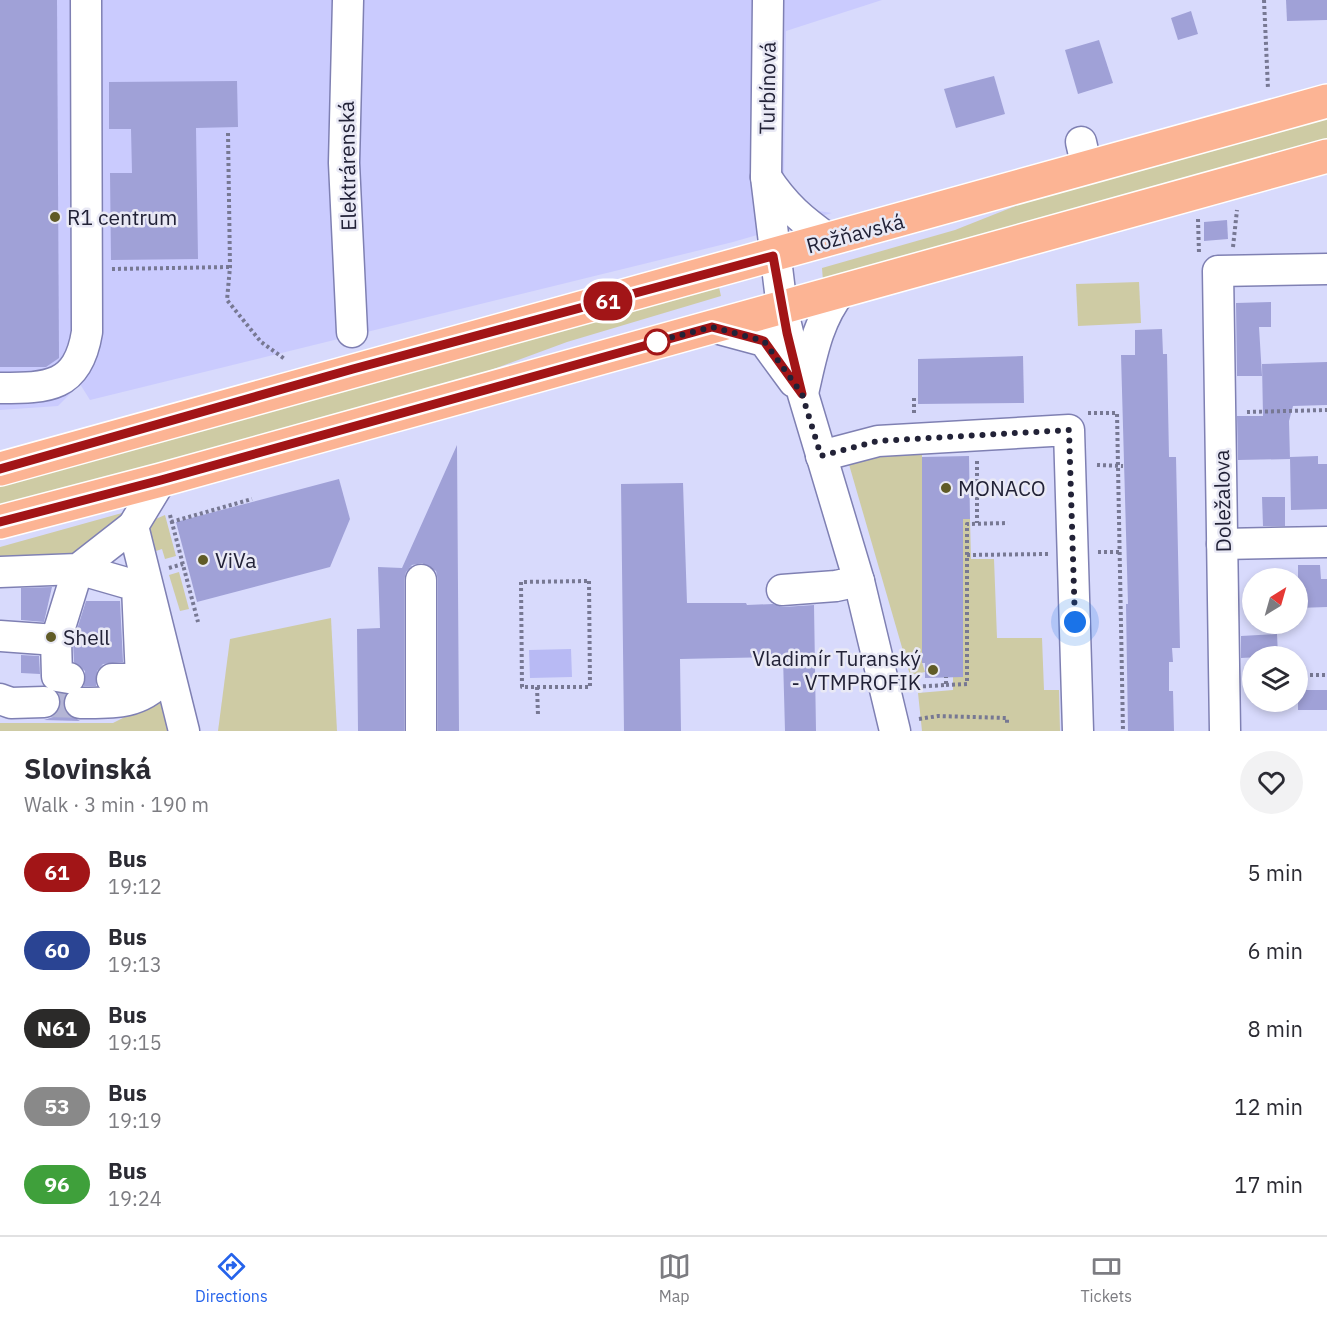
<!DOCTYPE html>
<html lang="en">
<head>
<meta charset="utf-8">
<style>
  :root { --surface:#fff; --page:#f2f2f3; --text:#2b2b33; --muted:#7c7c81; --line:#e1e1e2; --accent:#2563eb }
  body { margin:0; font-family:"IBM Plex Sans",sans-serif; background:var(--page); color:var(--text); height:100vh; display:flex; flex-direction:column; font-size:22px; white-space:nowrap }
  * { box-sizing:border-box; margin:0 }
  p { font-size:20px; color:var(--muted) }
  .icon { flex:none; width:33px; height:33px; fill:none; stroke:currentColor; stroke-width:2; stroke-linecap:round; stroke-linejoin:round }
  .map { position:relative; height:731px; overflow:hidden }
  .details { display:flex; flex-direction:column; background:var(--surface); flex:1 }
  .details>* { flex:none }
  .badge { padding:0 12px; border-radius:20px; font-size:21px; line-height:39px }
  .needle { width:39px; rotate:37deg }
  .tools { position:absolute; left:1242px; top:568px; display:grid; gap:12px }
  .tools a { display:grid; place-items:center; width:66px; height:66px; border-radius:50%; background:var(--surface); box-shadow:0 3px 9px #0003; font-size:30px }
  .you { position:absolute; width:30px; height:30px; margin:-15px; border:4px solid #fff; border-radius:50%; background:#1a73e8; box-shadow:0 0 0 9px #1a73e833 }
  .map>.badge { position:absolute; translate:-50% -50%; box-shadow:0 0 0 3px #fff }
  .round { display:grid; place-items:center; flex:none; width:63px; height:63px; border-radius:32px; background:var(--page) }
  .headline { display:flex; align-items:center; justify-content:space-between; height:102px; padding:0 24px }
  h1 { font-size:28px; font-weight:700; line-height:45px }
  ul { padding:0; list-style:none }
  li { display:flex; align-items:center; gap:18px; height:78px; padding:0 24px }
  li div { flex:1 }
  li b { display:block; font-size:22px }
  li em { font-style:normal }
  li .badge { min-width:66px; font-weight:700; text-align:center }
  .tab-bar { display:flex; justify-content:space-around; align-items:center; height:84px; border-top:2px solid var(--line); background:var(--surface); font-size:16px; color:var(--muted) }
  .tab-bar a { display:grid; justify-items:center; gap:3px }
  .tab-bar .selected { color:var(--accent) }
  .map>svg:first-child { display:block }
  .built { fill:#cacbfe }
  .green { fill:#cecba4 }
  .water { fill:#b8baf4 }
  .building { fill:#a0a1d7 }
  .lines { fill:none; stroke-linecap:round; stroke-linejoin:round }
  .minor-tunnel { stroke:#b4b5d5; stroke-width:30; stroke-dasharray:30 15; stroke-linecap:butt }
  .minor-casing { stroke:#7f80b3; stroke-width:33 }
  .major-casing { stroke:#fff; stroke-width:36 }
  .path { stroke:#777893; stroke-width:4; stroke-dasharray:3 3; stroke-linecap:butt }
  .minor { stroke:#fff; stroke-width:30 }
  .major { stroke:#fcb494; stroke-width:33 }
  .line-casing { stroke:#fff; stroke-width:14 }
  .line { stroke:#a21517; stroke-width:9 }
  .walk { stroke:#222237; stroke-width:6; stroke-dasharray:0 10.8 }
  .poi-dot { fill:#605b27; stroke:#e9e9f5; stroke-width:2 }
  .stop-dot { fill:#fff; stroke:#a21517; stroke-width:3 }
  .labels { text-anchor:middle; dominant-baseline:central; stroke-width:5; stroke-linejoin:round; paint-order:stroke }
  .street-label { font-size:21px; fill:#222237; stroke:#e9e9f5 }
  .poi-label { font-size:21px; fill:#222237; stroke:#e9e9f5; text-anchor:start }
</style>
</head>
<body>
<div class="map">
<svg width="1327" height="731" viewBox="0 0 1327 731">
  <rect width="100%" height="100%" fill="#d8dafc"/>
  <path class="built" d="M0,0H882L786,31L784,175L792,196L806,209L832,213L733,242L90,400L80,384L58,406L0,410Z"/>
  <g class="green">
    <path d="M1327,115V140L823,281L822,268L955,230L1058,189Z"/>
    <path d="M1139,282L1141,323L1078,326L1076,284Z"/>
    <path d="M718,283L721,296L567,342L461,381L0,509V484Z"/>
    <path d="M922,452V662L925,672L910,675L848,461Z"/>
    <path d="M122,513L118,521L71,557L0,563V547Z"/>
    <path d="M165,515L176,556L165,559L162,549L147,554L145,541L151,521Z"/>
    <path d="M963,519H970L971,559H994L997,638H1042L1044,690H1059L1060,731H922L918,693L953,690V677H962Z"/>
    <path d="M179,572L189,609L180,611L169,575Z"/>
    <path d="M331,618L337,731H218L230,639Z"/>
    <path d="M164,697L177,731H0V723H113Z"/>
  </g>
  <path class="water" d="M571,649L572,677L530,678L529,650Z"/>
  <g class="building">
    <path d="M0,0H57L59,358L46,367H0Z"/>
    <path d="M1286,0H1327V20L1287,21Z"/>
    <path d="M1191,11L1198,34L1178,40L1171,18Z"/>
    <path d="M1099,40L1113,83L1078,94L1065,50Z"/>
    <path d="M994,76L1005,114L956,128L944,89Z"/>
    <path d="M237,81L238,127L196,128L198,259L111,260L110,173H132L131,129H109V82Z"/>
    <path d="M1227,220L1228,239L1204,241V222Z"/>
    <path d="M1271,302V327H1259L1262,376H1237L1236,303Z"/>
    <path d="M1162,329L1163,354H1167L1169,457H1176L1180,648H1172L1173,662H1169V691H1173L1174,731H1128L1126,604H1128L1121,355H1135V330Z"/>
    <path d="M1023,356L1024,403L918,404V359Z"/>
    <path d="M1327,362V405L1293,406L1289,421L1290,459L1238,460L1237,416H1263L1262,364Z"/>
    <path d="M457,445L459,731H438V580L436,571L422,563L412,565L406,572L404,580V731H358L357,629L380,628L378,567L402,568Z"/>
    <path d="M969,456L970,519H963V677L925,678V663H922V457Z"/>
    <path d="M1318,456V464H1327V509L1291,510L1290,457Z"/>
    <path d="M339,479L350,519L330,567L197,602L176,522Z"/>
    <path d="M683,483L687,603H746L747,605L773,604L783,607L814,605L816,731H785L783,657L680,659L681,731H624L621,484Z"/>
    <path d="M1262,497H1285V526H1263Z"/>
    <path d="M1298,565H1320L1321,579H1327V607L1298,608Z"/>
    <path d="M52,587L44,622L21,620V588Z"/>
    <path d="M86,601H120L123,662L103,664L97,671L96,686H84L85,671L74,662L73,642Z"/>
    <path d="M1277,634L1278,656L1241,658V636Z"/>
    <path d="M21,655L39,656L40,674L21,673Z"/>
    <rect x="1298" y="690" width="29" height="20"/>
    <path d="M59,694L65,695L63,704L65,712L80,721L44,720L53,717L59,711L61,702Z"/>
  </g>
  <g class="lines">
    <path class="minor-tunnel" d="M44,702L80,703"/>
    <defs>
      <g id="minor">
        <path d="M348,0L344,163L352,332"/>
        <path d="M768,0L766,177L782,308L803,394L859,581L895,731"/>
        <path d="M1081,142L1087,168"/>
        <path d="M766,177C785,206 802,220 830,240"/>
        <path d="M712,327L764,341L794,382"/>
        <path d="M0,388C48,388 78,388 87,332L86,0"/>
        <path d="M804,389C812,354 818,320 841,291"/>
        <path d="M821,456L878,441L1069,430L1078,731"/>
        <path d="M161,480L133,526L184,731"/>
        <path d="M1222,544L1327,542"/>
        <path d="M0,572L78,569L133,526"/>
        <path d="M782,590L836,586L859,581"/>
        <path d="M0,636L56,640L78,569L137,586L141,679H112"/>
        <path d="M56,640L57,676L69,678"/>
        <path d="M0,699L11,703L44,702"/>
        <path d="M80,703C113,703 138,705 163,679"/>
        <path d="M421,731V580"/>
        <path d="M1225,731L1218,271L1327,269"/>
      </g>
      <g id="major">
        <path d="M0,469L1327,101"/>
        <path d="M0,522L161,480L1327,156"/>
      </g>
    </defs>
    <use href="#minor" class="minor-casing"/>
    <use href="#major" class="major-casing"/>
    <g class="path">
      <path d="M1264,0L1268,89"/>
      <path d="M228,133L230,267L227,300L261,342L286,360"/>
      <path d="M1198,219L1199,253"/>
      <path d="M1233,247L1237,210"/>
      <path d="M112,269L230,267"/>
      <path d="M914,398V413"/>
      <path d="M1247,412L1327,410"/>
      <path d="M1088,413H1117L1123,731"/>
      <path d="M977,461V523"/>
      <path d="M1097,465L1123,466"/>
      <path d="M170,515L198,622"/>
      <path d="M171,522L252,499"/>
      <path d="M1098,552H1121"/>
      <path d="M967,555L1048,554"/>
      <path d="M169,568L183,564"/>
      <path d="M589,581L590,687H522L521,582Z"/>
      <path d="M1298,675H1327"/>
      <path d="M946,685L967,684V524L1008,523"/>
      <path d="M537,687L538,715"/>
      <path d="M911,687L946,685V677"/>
      <path d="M919,719L938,716L1007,718V723"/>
    </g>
    <use href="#minor" class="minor"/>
    <use href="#major" class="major"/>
  </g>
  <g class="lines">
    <defs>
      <path id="line" d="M0,469L353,369L773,256L787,333L802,394L764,341L712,327L161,480L0,522"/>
    </defs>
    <use href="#line" class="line-casing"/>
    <use href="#line" class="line"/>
    <path class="walk" d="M657,342H654L712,327L764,341L802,394L821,456L878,441L1069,430L1075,622"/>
  </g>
  <g class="poi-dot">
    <circle cx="55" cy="217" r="6"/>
    <circle cx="946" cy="488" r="6"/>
    <circle cx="203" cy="560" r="6"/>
    <circle cx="51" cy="637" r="6"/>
    <circle cx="933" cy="670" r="6"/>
  </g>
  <circle class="stop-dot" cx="657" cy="342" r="12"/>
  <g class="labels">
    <g class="street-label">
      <text transform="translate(767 88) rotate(-89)">Turbínová</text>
      <text transform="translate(347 166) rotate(-91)">Elektrárenská</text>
      <text transform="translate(855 233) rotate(-15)">Rožňavská</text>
      <text transform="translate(1222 501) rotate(-91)">Doležalova</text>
    </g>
    <g class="poi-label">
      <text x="67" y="217">R1 centrum</text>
      <text x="958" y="488">MONACO</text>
      <text x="215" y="560">ViVa</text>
      <text x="63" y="637">Shell</text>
      <text x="921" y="658" text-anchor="end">Vladimír Turanský<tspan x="921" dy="24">- VTMPROFIK</tspan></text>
    </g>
  </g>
</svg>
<div class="tools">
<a><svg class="needle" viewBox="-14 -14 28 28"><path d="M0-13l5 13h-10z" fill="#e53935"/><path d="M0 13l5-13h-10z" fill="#7c7c81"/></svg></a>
<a><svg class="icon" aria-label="layers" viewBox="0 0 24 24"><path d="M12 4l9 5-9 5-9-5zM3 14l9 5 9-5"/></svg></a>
</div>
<div class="you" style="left:1075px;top:622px"></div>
<b class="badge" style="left:608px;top:301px;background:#a21517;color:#fff">61</b>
</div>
<section class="details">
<div class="headline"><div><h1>Slovinská</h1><p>Walk · 3 min · 190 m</p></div><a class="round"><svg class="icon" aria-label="heart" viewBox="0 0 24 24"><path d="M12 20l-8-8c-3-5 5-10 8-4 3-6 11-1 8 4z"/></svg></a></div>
<ul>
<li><span class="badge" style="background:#a21517;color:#fff">61</span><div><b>Bus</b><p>19:12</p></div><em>5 min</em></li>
<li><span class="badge" style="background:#2a4493;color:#fff">60</span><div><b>Bus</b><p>19:13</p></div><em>6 min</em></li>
<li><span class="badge" style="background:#2b2a29;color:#fff">N61</span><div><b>Bus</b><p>19:15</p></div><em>8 min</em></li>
<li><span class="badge" style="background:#898989;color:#fff">53</span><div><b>Bus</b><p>19:19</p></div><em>12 min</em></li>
<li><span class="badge" style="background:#3fa03b;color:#fff">96</span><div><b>Bus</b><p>19:24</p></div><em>17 min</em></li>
</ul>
</section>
<nav class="tab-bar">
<a class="selected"><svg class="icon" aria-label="directions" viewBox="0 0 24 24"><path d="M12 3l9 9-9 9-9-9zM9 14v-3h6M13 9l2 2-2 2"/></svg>Directions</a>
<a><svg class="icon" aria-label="map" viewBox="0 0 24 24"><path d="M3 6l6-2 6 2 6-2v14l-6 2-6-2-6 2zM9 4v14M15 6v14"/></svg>Map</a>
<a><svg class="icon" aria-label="tickets" viewBox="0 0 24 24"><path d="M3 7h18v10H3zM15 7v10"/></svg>Tickets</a>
</nav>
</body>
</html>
